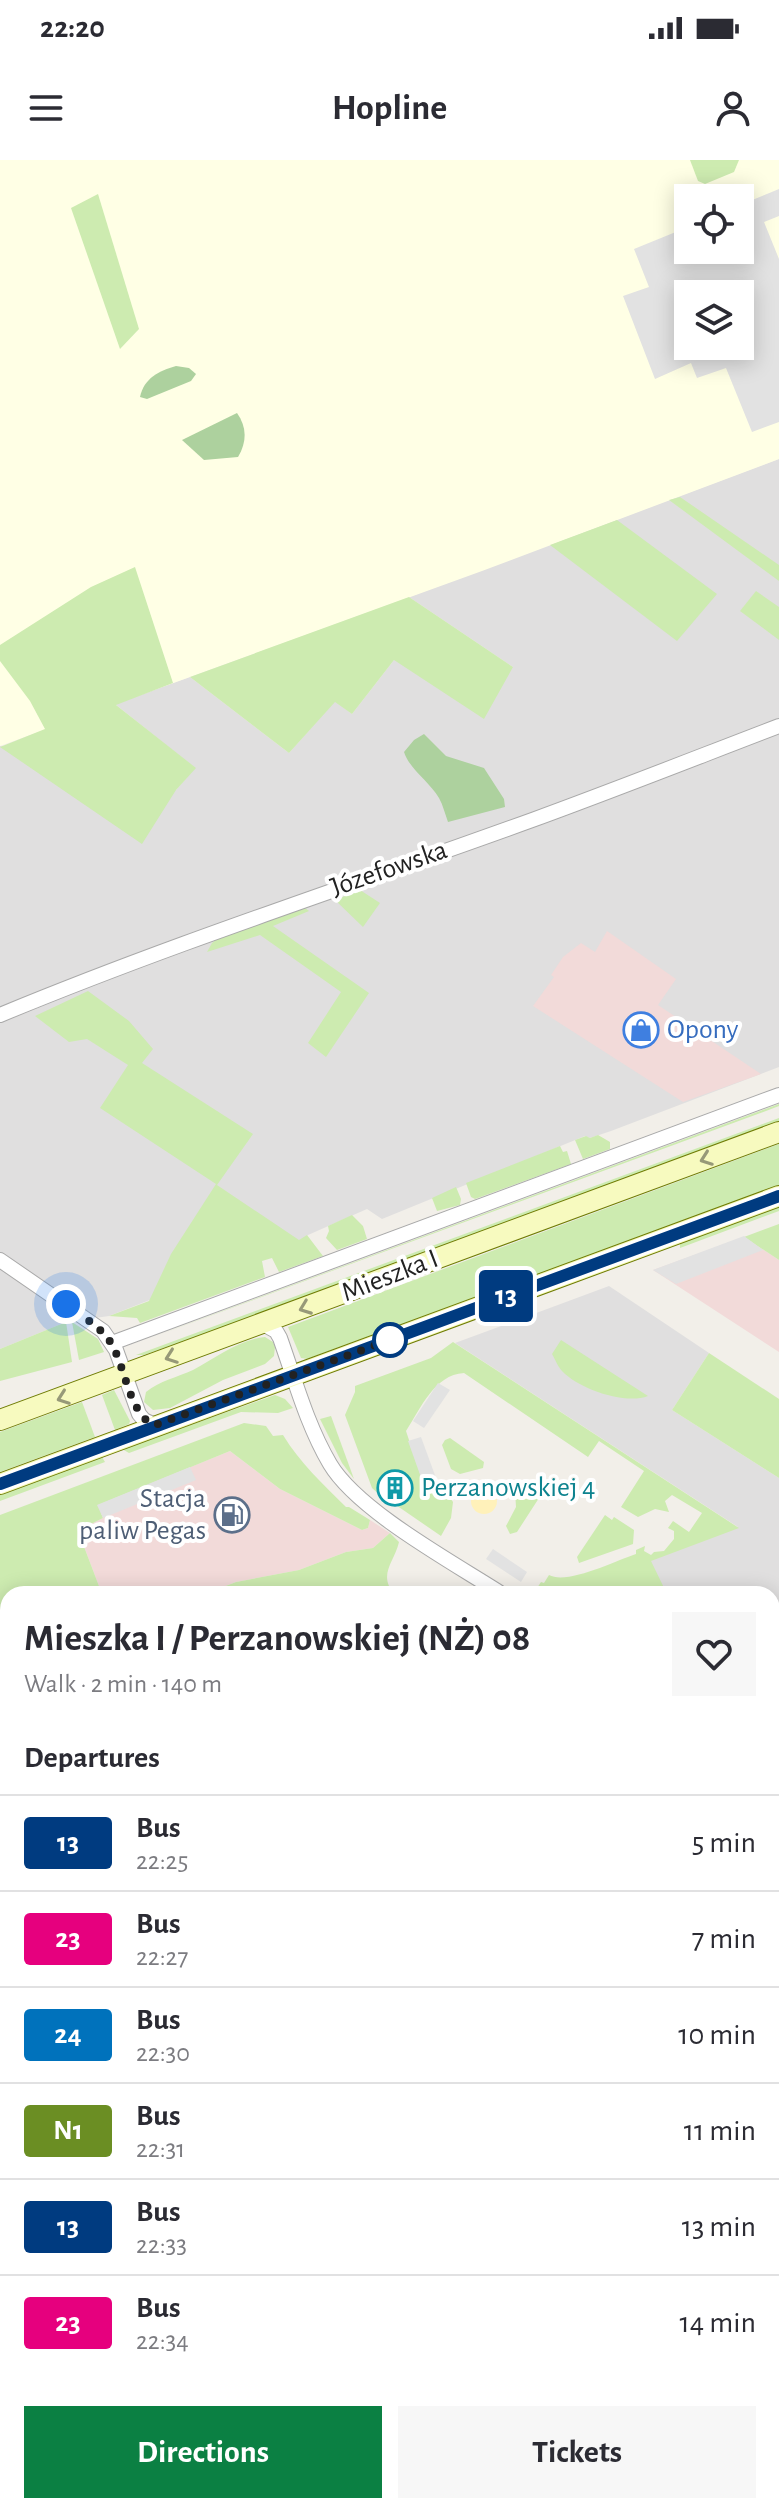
<!DOCTYPE html>
<html lang="en">
<head>
<meta charset="utf-8">
<style>
  :root { --surface:#fff; --page:#f7f7f7; --text:#2b2b33; --muted:#7c7c81; --line:#e1e1e2; --accent:#0b8043 }
  body { margin:0; font-family:"Alegreya Sans",sans-serif; background:var(--page); color:var(--text); height:100vh; display:flex; flex-direction:column; font-size:30px; white-space:nowrap }
  * { box-sizing:border-box; margin:0 }
  p { font-size:26px; color:var(--muted) }
  .icon { flex:none; width:44px; height:44px; fill:none; stroke:currentColor; stroke-width:2; stroke-linecap:round; stroke-linejoin:round }
  .map { position:relative; flex:1; overflow:hidden }
  .sheet { position:absolute; left:0px; top:1426px; width:780px; height:928px; display:flex; flex-direction:column; background:var(--surface); border-radius:24px 24px 0 0; box-shadow:0 4px 20px #0003 }
  .sheet>* { flex:none }
  .badge { padding:0 16px; border-radius:6px; font-size:28px; line-height:52px }
  .controls { position:absolute; left:674px; top:24px; display:grid; gap:16px }
  .controls a { display:grid; place-items:center; width:80px; height:80px; border-radius:0px; background:var(--surface); box-shadow:0 4px 20px #0003; font-size:40px }
  .you { position:absolute; width:40px; height:40px; margin:-20px; border:6px solid #fff; border-radius:50%; background:#1a73e8; box-shadow:0 0 0 12px #1a73e833 }
  .map>.badge { position:absolute; translate:-50% -50%; box-shadow:0 0 0 4px #fff }
  h2 { padding:0 24px; font-size:30px; line-height:72px }
  .round { display:grid; place-items:center; flex:none; width:84px; height:84px; border-radius:0px; background:var(--page) }
  .headline { display:flex; align-items:center; justify-content:space-between; height:136px; padding:0 24px }
  h1 { font-size:38px; font-weight:700; line-height:60px }
  .action { display:flex; gap:16px; margin-top:auto; padding:16px 24px }
  .action a { flex:1; height:92px; border-radius:0px; background:var(--accent); color:#fff; font-size:32px; font-weight:700; line-height:92px; text-align:center }
  .action a+a { background:var(--page); color:var(--text) }
  ul { padding:0; list-style:none }
  li { display:flex; align-items:center; gap:24px; height:96px; padding:0 24px; border-top:2px solid var(--line) }
  li div { flex:1 }
  li b { display:block; font-size:30px }
  li em { font-style:normal }
  li .badge { min-width:88px; font-weight:700; text-align:center }
  .status { display:flex; justify-content:space-between; align-items:center; height:56px; padding:0 40px; background:var(--surface); direction:ltr }
  .status svg { height:22px; fill:currentColor }
  header { display:flex; justify-content:space-between; align-items:center; height:104px; padding:0 24px; background:var(--surface); font-size:36px; font-weight:700 }
  .map>svg:first-child { display:block }
  .residential { fill:#e0dfdf }
  .commercial { fill:#f2dad9 }
  .education { fill:#ffffe5; fill-rule:evenodd }
  .grass { fill:#cdebb0 }
  .forest { fill:#add19e }
  .sand { fill:#fff1ba }
  .parking { fill:#e2e2e2; fill-rule:evenodd }
  .lines { fill:none; stroke-linecap:round; stroke-linejoin:round }
  .street-casing { stroke:#a9a9a9; stroke-width:16 }
  .secondary-casing { stroke:#707d05; stroke-width:22 }
  .street { stroke:#fff; stroke-width:14 }
  .secondary { stroke:#f7fabf; stroke-width:20 }
  .oneway { stroke:#979978 }
  .line-casing { stroke:#fff; stroke-width:18 }
  .line { stroke:#003b80; stroke-width:12 }
  .walk { stroke:#222; stroke-width:8; stroke-dasharray:0 14.4 }
  .stop-dot { fill:#fff; stroke:#003b80; stroke-width:4 }
  .labels { text-anchor:middle; dominant-baseline:central; stroke-width:8; stroke-linejoin:round; paint-order:stroke }
  .street-label { font-size:28px; fill:#222; stroke:#fff }
  .shop-label { font-size:28px; fill:#366cbe; stroke:#fff; text-anchor:start }
  .culture-label { font-size:28px; fill:#0d838f; stroke:#fff; text-anchor:start }
  .service-label { font-size:28px; fill:#4e5e75; stroke:#fff; text-anchor:end }
</style>
</head>
<body>
<div class="status"><b>22:20</b><svg viewBox="0 0 49 12"><path d="M0 12V9h3v3zM5 12V6h3v6zM10 12V3h3v9zM15 12V0h3v12zM26 1h20v11H26zM47 4h2v5h-2z"/></svg></div>
<header><svg class="icon" aria-label="menu" viewBox="0 0 24 24"><path d="M4 6h16M4 12h16M4 18h16"/></svg>Hopline<svg class="icon" aria-label="person" viewBox="0 0 24 24"><circle cx="12" cy="8" r="4"/><path d="M4 21q1-7 8-7t8 7"/></svg></header>
<div class="map">
<svg width="779" height="2354" viewBox="0 0 779 2354">
  <rect width="100%" height="100%" fill="#f2efe9"/>
  <g class="residential">
    <path d="M779,299V907L611,971L590,978L585,976L382,1059L367,1049L308,1075L300,1081L109,1156L66,1162L0,1189V586L176,630L195,608L115,544L190,517L289,593L335,541L352,554L394,500L513,507L409,437Z"/>
    <path d="M609,1126L709,1193L672,1250L779,1318V1543L772,1545V1434H563L738,1367L455,1183Z"/>
    <path d="M779,1671V2233L772,2235V1672Z"/>
    <path d="M8,2037V2132L0,2135V2040Z"/>
    <path d="M290,2346H465L444,2354H297Z"/>
  </g>
  <g class="commercial">
    <path d="M607,771L676,819L658,845L761,914L683,942L533,846L554,817L551,815L563,797L581,783L595,792Z"/>
    <path d="M744,1077L779,1100V1192L653,1110Z"/>
    <path d="M230,1291L280,1329L362,1370L368,1368L370,1360L390,1373L373,1388L346,1392L299,1410L236,1422L205,1434H102L83,1384L89,1365L103,1358L97,1345Z"/>
  </g>
  <path class="education" d="M0,0H779V299L482,411L0,586ZM688,38H740V90H688ZM688,134H740V186H688Z"/>
  <g class="grass">
    <path d="M690,0H739L734,12L705,24L698,21Z"/>
    <path d="M98,34L139,169L120,189L71,48Z"/>
    <path d="M680,337L779,405V421L669,340Z"/>
    <path d="M617,360L717,434L677,481L550,385Z"/>
    <path d="M135,407L173,523L116,545L196,608L176,630L142,684L0,587L45,569L30,541L0,501V485L91,427Z"/>
    <path d="M756,431L779,447V480L740,451Z"/>
    <path d="M409,437L513,507L484,559L394,500L352,554L335,542L289,593L190,517Z"/>
    <path d="M360,730L380,743L363,767L335,740Z"/>
    <path d="M304,747L309,751L273,766L369,833L326,897L308,883L341,832L260,775L207,792L212,783L218,778Z"/>
    <path d="M88,831L129,861L153,889L142,903L253,974L217,1025L299,1080L307,1075L323,1096L279,1112L272,1098L262,1101L265,1117L140,1163L137,1158L109,1156L149,1141L171,1094L216,1024L100,948L128,905L87,879L69,882L35,856Z"/>
    <path d="M779,944V946L755,955L150,1178Z"/>
    <path d="M779,958V961L212,1171L144,1195H136Z"/>
    <path d="M598,975L610,982V989L583,999L575,980L586,976L590,978Z"/>
    <path d="M779,984V1025L307,1199L301,1198L288,1167Z"/>
    <path d="M560,986L563,992L567,991L571,1004L475,1039L471,1037L466,1023Z"/>
    <path d="M456,1027L461,1039L460,1045L437,1051L432,1038Z"/>
    <path d="M779,1047V1051L680,1088V1083Z"/>
    <path d="M352,1055L363,1066L367,1079L337,1090L326,1078L329,1071L328,1066Z"/>
    <path d="M779,1064V1100L744,1077Z"/>
    <path d="M66,1162L72,1202L0,1221V1189Z"/>
    <path d="M72,1162L98,1179L104,1192L79,1200Z"/>
    <path d="M265,1177L273,1182L275,1187L274,1196L265,1204L223,1220L170,1248L153,1250L144,1242L146,1232C159,1221 178,1217 193,1210C216,1198 238,1180 265,1177Z"/>
    <path d="M561,1180L648,1236C625,1245 579,1229 562,1211C558,1207 555,1199 552,1194Z"/>
    <path d="M453,1182L739,1368L651,1401L667,1434H533L541,1422L544,1423L549,1415C567,1425 615,1401 636,1394V1390L645,1386L644,1391L651,1395L654,1392L664,1391L674,1379V1371L668,1368L673,1361L689,1372L702,1353L672,1335L665,1341L669,1352L655,1349L638,1357L621,1347L644,1311L599,1281L588,1297L464,1213C434,1215 421,1248 406,1271L423,1322L434,1319L438,1321L453,1342L451,1358L441,1376L393,1343L398,1336L388,1328L381,1336L372,1328L345,1255L355,1232V1226L431,1198Z"/>
    <path d="M709,1193L779,1239V1318L672,1250Z"/>
    <path d="M114,1230L130,1261L129,1264L115,1270L102,1235Z"/>
    <path d="M275,1235L285,1239L293,1248L278,1253L241,1252L129,1293L122,1289Z"/>
    <path d="M82,1242L95,1277L0,1312V1272Z"/>
    <path d="M331,1256L354,1319L342,1303L320,1259Z"/>
    <path d="M244,1263L266,1266L273,1276L283,1275C300,1303 323,1324 346,1347H349L370,1360L368,1368L362,1370L280,1329L230,1291L98,1345L103,1358L89,1365L83,1384L102,1434H8V2037L0,2040V1355Z"/>
    <path d="M450,1278L484,1302L483,1308L460,1314L451,1309L442,1285L445,1280Z"/>
    <path d="M102,1297L105,1302L0,1341V1335Z"/>
    <path d="M518,1325L539,1338L517,1372L510,1374L506,1366L516,1347L515,1331Z"/>
    <path d="M605,1355L612,1360L614,1357L634,1370L633,1384L579,1403L577,1397Z"/>
    <path d="M390,1373L399,1382C394,1403 378,1414 394,1434H205L236,1422L299,1410L346,1392L373,1388Z"/>
    <path d="M779,1543V1604L772,1599V1545Z"/>
    <path d="M0,2210L8,2219V2281L0,2258Z"/>
    <path d="M779,2311V2345L753,2354H641L666,2346H772V2313Z"/>
    <path d="M465,2346H582L574,2354H444Z"/>
  </g>
  <g class="forest">
    <path d="M176,206L189,208L196,214L191,221L147,239L140,237C144,218 159,211 176,206Z"/>
    <path d="M237,253C247,267 247,282 238,297L204,300L182,280Z"/>
    <path d="M424,574L446,596L484,608L504,639L505,647L448,662C445,654 443,645 439,638C429,621 410,610 404,592L414,580Z"/>
    <path d="M779,2253V2311L772,2313V2255Z"/>
    <path d="M582,2346H666L641,2354H574Z"/>
  </g>
  <circle class="sand" cx="484" cy="1341" r="13"/>
  <g class="parking">
    <path d="M779,29V56L764,62L779,99V262L752,272L726,208L697,218L691,203L655,219L623,136L649,127L634,89L688,67V90H740V45ZM688,134H740V186H688Z"/>
    <path d="M744,1076L763,1090L676,1124L653,1110Z"/>
    <path d="M438,1223L450,1230L424,1268L413,1261Z"/>
    <path d="M421,1277L436,1318L423,1323L408,1281Z"/>
    <path d="M190,1307L196,1320L103,1358L97,1345Z"/>
    <path d="M493,1389L527,1412L521,1422L486,1399Z"/>
  </g>
  <g class="lines">
    <defs>
      <g id="street">
        <path d="M0,855C176,782 356,724 535,659C617,629 698,597 779,566"/>
        <path d="M0,1100L103,1171L116,1190L139,1254L144,1260L155,1265"/>
        <path d="M263,1164L276,1171L280,1178C295,1220 307,1265 330,1304C358,1351 454,1403 502,1434"/>
        <path d="M112,1183L779,935"/>
        <path d="M772,1612L779,1616"/>
        <path d="M772,1657L779,1654"/>
        <path d="M772,1875L779,1873"/>
        <path d="M772,2124L779,2122"/>
        <path d="M0,2340H8"/>
        <path d="M257,2346L267,2354"/>
      </g>
      <g id="secondary">
        <path d="M0,1260L779,972"/>
        <path d="M0,1324L779,1036"/>
      </g>
    </defs>
    <use href="#street" class="street-casing"/>
    <use href="#secondary" class="secondary-casing"/>
    <use href="#street" class="street"/>
    <use href="#secondary" class="secondary"/>
  </g>
  <defs><path id="oneway-chevron" d="M-2-3.5L2.5 0L-2 3.5" fill="none" stroke-width="1.6" stroke-linecap="round" stroke-linejoin="round" transform="scale(2)"/></defs>
  <g class="oneway">
    <use href="#oneway-chevron" transform="translate(706 999) rotate(160)"/>
    <use href="#oneway-chevron" transform="translate(305 1148) rotate(159)"/>
    <use href="#oneway-chevron" transform="translate(171 1197) rotate(160)"/>
    <use href="#oneway-chevron" transform="translate(63 1238) rotate(160)"/>
  </g>
  <g class="lines">
    <defs>
      <path id="line" d="M0,1324L779,1036"/>
    </defs>
    <use href="#line" class="line-casing"/>
    <use href="#line" class="line"/>
    <path class="walk" d="M66,1144C80,1155 98,1165 109,1180C125,1202 129,1257 155,1265L390,1180"/>
  </g>
  <defs>
    <symbol id="shop-ring" viewBox="-11 -11 22 22"><circle r="9.5" fill="#fff" stroke="#3f7fe0" stroke-width="1.5"/><path d="M-5-2.5h2.3a2.7 3.5 0 0 1 5.4 0H5L5.5 6h-11ZM-1.5-2.5h3a1.5 2.3 0 0 0-3 0Z" fill="#3f7fe0"/></symbol>
    <symbol id="building-ring" viewBox="-11 -11 22 22"><circle r="9.5" fill="#fff" stroke="#0f9aa8" stroke-width="1.5"/><path d="M-4-6H4V6H1V3H-1V6H-4ZM-2.5-4.3h1.7v1.8h-1.7ZM.8-4.3h1.7v1.8H.8ZM-2.5-1h1.7V.8h-1.7ZM.8-1h1.7V.8H.8Z" fill="#0f9aa8"/></symbol>
    <symbol id="fuel-ring" viewBox="-11 -11 22 22"><circle r="9.5" fill="#fff" stroke="#5c6f8a" stroke-width="1.5"/><path d="M-5.5-6h7V0h2V4h1.3V-2.5L3-4.5l.8-.8L6-3V5H2.5V1h-1V6h-7ZM-4.2-4.7v3.2H.2V-4.7Z" fill="#5c6f8a"/></symbol>
  </defs>
  <g fill-rule="evenodd">
    <use href="#shop-ring" x="621" y="850" width="40" height="40"/>
    <use href="#building-ring" x="375" y="1308" width="40" height="40"/>
    <use href="#fuel-ring" x="212" y="1335" width="40" height="40"/>
  </g>
  <circle class="stop-dot" cx="390" cy="1180" r="16"/>
  <g class="labels">
    <g class="street-label">
      <text transform="translate(389 709) rotate(-19)">Józefowska</text>
      <text transform="translate(390 1116) rotate(-21)">Mieszka I</text>
    </g>
    <g class="shop-label">
      <text x="667" y="870">Opony</text>
    </g>
    <g class="culture-label">
      <text x="421" y="1328">Perzanowskiej 4</text>
    </g>
    <g class="service-label">
      <text x="206" y="1339">Stacja<tspan x="206" dy="32">paliw Pegas</tspan></text>
    </g>
  </g>
</svg>
<div class="controls">
<a><svg class="icon" aria-label="locate" viewBox="0 0 24 24"><circle cx="12" cy="12" r="6"/><path d="M12 2v4M12 18v4M2 12h4M18 12h4"/></svg></a>
<a><svg class="icon" aria-label="layers" viewBox="0 0 24 24"><path d="M12 4l9 5-9 5-9-5zM3 14l9 5 9-5"/></svg></a>
</div>
<div class="you" style="left:66px;top:1144px"></div>
<b class="badge" style="left:506px;top:1136px;background:#003b80;color:#fff">13</b>
<section class="sheet">
<div class="headline"><div><h1>Mieszka I / Perzanowskiej (NŻ) 08</h1><p>Walk · 2 min · 140 m</p></div><a class="round"><svg class="icon" aria-label="heart" viewBox="0 0 24 24"><path d="M12 20l-8-8c-3-5 5-10 8-4 3-6 11-1 8 4z"/></svg></a></div>
<h2>Departures</h2>
<ul>
<li><span class="badge" style="background:#003b80;color:#fff">13</span><div><b>Bus</b><p>22:25</p></div><em>5 min</em></li>
<li><span class="badge" style="background:#e6007e;color:#fff">23</span><div><b>Bus</b><p>22:27</p></div><em>7 min</em></li>
<li><span class="badge" style="background:#0072bc;color:#fff">24</span><div><b>Bus</b><p>22:30</p></div><em>10 min</em></li>
<li><span class="badge" style="background:#6b8e23;color:#fff">N1</span><div><b>Bus</b><p>22:31</p></div><em>11 min</em></li>
<li><span class="badge" style="background:#003b80;color:#fff">13</span><div><b>Bus</b><p>22:33</p></div><em>13 min</em></li>
<li><span class="badge" style="background:#e6007e;color:#fff">23</span><div><b>Bus</b><p>22:34</p></div><em>14 min</em></li>
</ul>
<div class="action"><a>Directions</a><a>Tickets</a></div>
</section>
</div>
</body>
</html>
